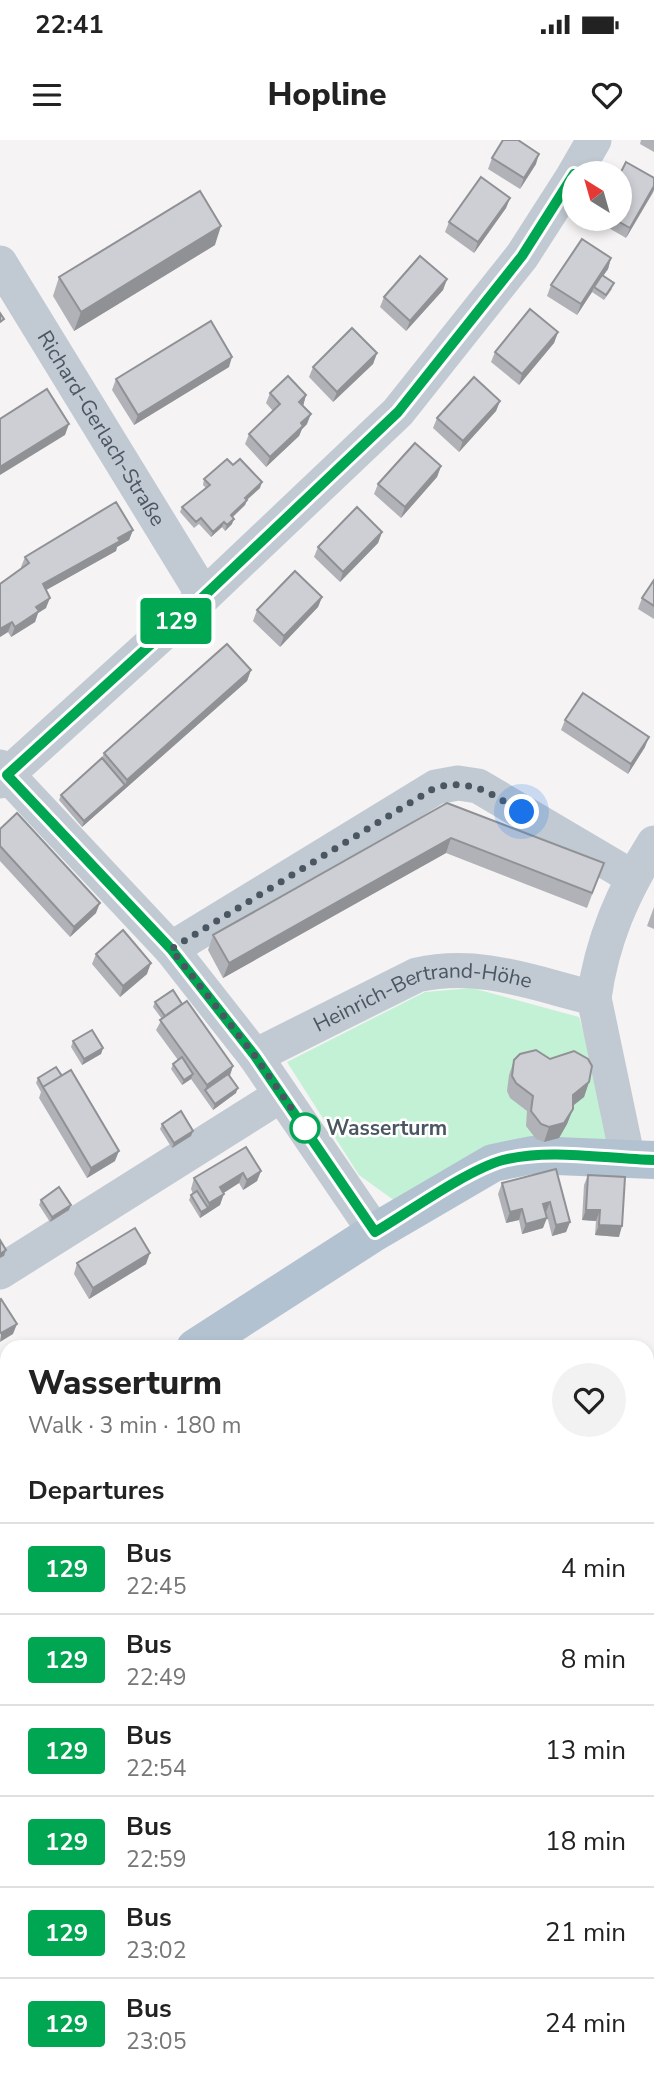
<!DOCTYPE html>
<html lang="en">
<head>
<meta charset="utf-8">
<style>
  :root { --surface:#fff; --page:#f2f2f2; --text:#222; --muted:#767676; --line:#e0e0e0 }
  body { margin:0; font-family:"Nunito Sans",sans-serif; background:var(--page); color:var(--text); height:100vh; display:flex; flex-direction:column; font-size:26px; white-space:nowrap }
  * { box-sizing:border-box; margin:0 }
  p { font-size:23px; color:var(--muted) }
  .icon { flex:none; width:38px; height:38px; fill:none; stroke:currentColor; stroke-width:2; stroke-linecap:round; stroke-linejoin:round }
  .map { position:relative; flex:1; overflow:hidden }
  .panel { position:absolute; left:0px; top:1200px; width:654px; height:744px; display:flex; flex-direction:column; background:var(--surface); border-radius:21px 21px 0 0; box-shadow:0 4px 10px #0003 }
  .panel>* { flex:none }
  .badge { padding:0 14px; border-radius:5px; font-size:24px; line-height:46px }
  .needle { width:46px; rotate:323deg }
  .buttons { position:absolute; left:562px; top:21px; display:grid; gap:14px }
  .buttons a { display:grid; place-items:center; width:70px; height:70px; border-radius:50%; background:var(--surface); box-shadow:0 4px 10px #0003; font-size:35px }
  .you { position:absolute; width:35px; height:35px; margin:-18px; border:5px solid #fff; border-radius:50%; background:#1a73e8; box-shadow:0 0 0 10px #1a73e833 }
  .map>.badge { position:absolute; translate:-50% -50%; box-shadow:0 0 0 4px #fff }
  h2 { padding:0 28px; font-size:26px; line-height:63px }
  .round { display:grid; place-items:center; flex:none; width:74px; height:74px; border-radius:37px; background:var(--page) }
  .summary { display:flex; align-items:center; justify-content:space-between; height:119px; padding:0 28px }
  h1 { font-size:33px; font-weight:800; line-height:52px }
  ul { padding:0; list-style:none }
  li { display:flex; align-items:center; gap:21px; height:91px; padding:0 28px; border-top:2px solid var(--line) }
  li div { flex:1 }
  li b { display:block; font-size:26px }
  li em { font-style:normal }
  li .badge { min-width:77px; font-weight:700; text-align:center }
  .status { display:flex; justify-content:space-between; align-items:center; height:49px; padding:0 35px; background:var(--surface); direction:ltr }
  .status svg { height:19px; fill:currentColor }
  header { display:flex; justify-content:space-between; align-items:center; height:91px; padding:0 28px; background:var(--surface); font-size:32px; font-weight:800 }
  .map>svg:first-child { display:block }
  .green { fill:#c3f1d5 }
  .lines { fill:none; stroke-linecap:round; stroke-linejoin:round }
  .minor { stroke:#c1cad2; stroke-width:35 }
  .major { stroke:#b3c2d1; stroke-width:38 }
  .wall { fill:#b0b2b7 }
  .shaded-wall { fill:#909195 }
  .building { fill:#cdcfd5; stroke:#909195; stroke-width:2 }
  .line-casing { stroke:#fff; stroke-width:16 }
  .line { stroke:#00a651; stroke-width:10 }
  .walk { stroke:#4a5661; stroke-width:7; stroke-dasharray:0 12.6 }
  .stop-dot { fill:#fff; stroke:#00a651; stroke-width:3.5 }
  .labels { text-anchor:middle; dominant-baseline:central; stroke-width:5; stroke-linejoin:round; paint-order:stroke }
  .street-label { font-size:21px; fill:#4a5661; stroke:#fff }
  .stop-label { font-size:21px; font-weight:bold; fill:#4a5661; stroke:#fff; text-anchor:start }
</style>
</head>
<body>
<div class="status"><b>22:41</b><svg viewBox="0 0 49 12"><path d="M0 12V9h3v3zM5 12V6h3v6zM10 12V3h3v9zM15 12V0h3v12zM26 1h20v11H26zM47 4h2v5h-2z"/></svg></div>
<header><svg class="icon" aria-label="menu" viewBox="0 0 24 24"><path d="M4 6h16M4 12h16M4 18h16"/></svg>Hopline<svg class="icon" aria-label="heart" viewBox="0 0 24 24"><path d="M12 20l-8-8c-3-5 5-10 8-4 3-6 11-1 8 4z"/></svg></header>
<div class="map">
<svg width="654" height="1944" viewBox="0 0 654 1944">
  <rect width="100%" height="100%" fill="#f5f3f3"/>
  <path class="green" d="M472,848L579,877L616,1004L399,1064L359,1035L287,922L425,852Z"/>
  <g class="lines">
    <g class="minor">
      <path d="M575,33L594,0"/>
      <path id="s1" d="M0,123L204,456"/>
      <path d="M0,627L171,809L255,916L375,1092"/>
      <path d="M0,641L204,456L398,272L522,116L574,35"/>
      <path d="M171,809L436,647L458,643L478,646L632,737"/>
      <path id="s2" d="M255,916L417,835C480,821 532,843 594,858"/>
      <path d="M628,1020L594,858C602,800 623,752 654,703"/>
      <path d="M0,1132L281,955"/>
    </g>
    <g class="major">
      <path d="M195,1208L375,1092L493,1023L532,1015L654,1020"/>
      <path d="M0,1341L7,1336"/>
    </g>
  </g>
  <g class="wall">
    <path d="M641,0H654V12L640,4Z"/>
    <path d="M492,18L536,24L520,49L488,29Z"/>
    <path d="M654,51L626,98L595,80V79H620Z"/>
    <path d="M510,58L506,68L474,113L445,92L449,82Z"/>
    <path d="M215,105L74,191L53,156L59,137Z"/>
    <path d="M611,118L608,129L603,136L612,149L604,160L592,152L577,175L547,156L551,145Z"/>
    <path d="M447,139L443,150L406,191L380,167L384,157Z"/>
    <path d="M558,192L554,203L519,245L491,222L495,212Z"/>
    <path d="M377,213L373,224L333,262L309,237L313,227Z"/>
    <path d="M229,227L134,285L112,250L116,239Z"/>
    <path d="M270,253L306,255L303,266L307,284L302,289L299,296L266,327L245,304L249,294L273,271L266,263Z"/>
    <path d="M500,261L496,271L459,312L433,288L437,278Z"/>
    <path d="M233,325L260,348L247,360L245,365L233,377L232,384L225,391L222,387L211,397L199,384L194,388L180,372L182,367L206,348L203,345L204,339Z"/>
    <path d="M441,326L437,337L401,378L374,354L378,344Z"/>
    <path d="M133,390L129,400L117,407L116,411L46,450V468L38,473L35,482L11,497L8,492L0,497V444L22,429L21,427L25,417Z"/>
    <path d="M382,392L378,403L340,442L314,417L318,407Z"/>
    <path d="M654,440V479L638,469L642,458Z"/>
    <path d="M322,457L318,467L280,507L253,481L257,470Z"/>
    <path d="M251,530L247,541L82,687L59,660L61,655L102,618L104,613Z"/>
    <path d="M565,580L645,607L628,634L561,590Z"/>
    <path d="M447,663L604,723L587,768L446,713L223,838L208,810L213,795Z"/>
    <path d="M0,689L96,773L70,797L0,721Z"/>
    <path d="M654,767V789L647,786Z"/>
    <path d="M96,814L147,834L120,857L92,824Z"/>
    <path d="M155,862L182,864L233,926L230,936L236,953L213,970L191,939L182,945L171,929L173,924L178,920L156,890L162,879L153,867Z"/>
    <path d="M73,901L103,908L101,914L82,925L71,907Z"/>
    <path d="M514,920L589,942L584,957L573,966V969L567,984L559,998L544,1002L536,999L526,986L527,971L510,958L507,951L509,935Z"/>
    <path d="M38,938L115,1021L87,1038L39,958L41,952L36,943Z"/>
    <path d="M162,984L193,991L191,996L172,1008L160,989Z"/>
    <path d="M556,1029L570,1082L566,1092L552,1096L546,1072L543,1088L522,1094L519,1080L506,1083L498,1054L502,1043Z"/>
    <path d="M261,1031L257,1041L243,1050L239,1043L223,1053L220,1065L200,1078L189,1060L191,1055L193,1054L191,1049L194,1038Z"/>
    <path d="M588,1035L619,1097L595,1095L596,1081L582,1080L584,1045Z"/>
    <path d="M41,1060L69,1070L50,1082L39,1065Z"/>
    <path d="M77,1123L146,1124L89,1159L74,1134Z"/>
  </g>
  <g class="shaded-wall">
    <path d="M539,14L536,24L520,49L524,38Z"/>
    <path d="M654,46V50L626,98L630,88Z"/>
    <path d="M510,58L506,68L474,113L478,102Z"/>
    <path d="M221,86L215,105L74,191L81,172Z"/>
    <path d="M611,118L608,129L595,147H594L592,152L577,175L581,164Z"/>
    <path d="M447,139L443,150L406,191L410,181Z"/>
    <path d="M558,192L554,203L519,245L522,234Z"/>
    <path d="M377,213L373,224L333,262L337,252Z"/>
    <path d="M232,217L229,227L134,285L138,275Z"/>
    <path d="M306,255L303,266L299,262Z"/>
    <path d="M500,261L496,271L459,312L463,301Z"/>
    <path d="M311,274L307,284L302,289L299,296L266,327L270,317Z"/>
    <path d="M69,284L65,295L0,335V327Z"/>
    <path d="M441,326L437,337L401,378L405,367Z"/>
    <path d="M262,342L260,348L243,363L245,358Z"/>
    <path d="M247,360L245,365L229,380L231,375Z"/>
    <path d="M234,379L232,384L225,391L227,385Z"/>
    <path d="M224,382L222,387L211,397L213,392Z"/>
    <path d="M133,390L129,400L117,407L116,411L39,454L43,444Z"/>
    <path d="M382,392L378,403L340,442L343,432Z"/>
    <path d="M322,457L318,467L280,507L284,496Z"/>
    <path d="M50,458L46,468L38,473L35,482L11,497L15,487L36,467Z"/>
    <path d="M12,482L8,492L0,497V489Z"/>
    <path d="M251,530L247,541L82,687L84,681L125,645L127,640Z"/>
    <path d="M649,597L645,607L628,634L631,624Z"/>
    <path d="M451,698L446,713L223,838L229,823Z"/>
    <path d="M100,763L96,773L70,797L74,787Z"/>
    <path d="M151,823L147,834L120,857L123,846Z"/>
    <path d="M103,908L101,914L82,925L84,919Z"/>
    <path d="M233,926L229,937L205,950L203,955L207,945Z"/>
    <path d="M193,934L191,939L182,945L184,940Z"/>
    <path d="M589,942L584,957L567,970L573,955Z"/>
    <path d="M238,948L236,953L213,970L215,964Z"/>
    <path d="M573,969L567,984L559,998L544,1002L549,987Z"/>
    <path d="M193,991L191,996L172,1008L174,1003Z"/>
    <path d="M119,1011L115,1021L87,1038L91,1028Z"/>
    <path d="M261,1031L257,1041L243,1050L247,1040Z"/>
    <path d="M243,1033L239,1043L216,1058L220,1047Z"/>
    <path d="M224,1054L220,1065L200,1078L201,1072L208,1068L209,1063Z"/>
    <path d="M550,1062L546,1072L539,1074L543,1064Z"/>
    <path d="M71,1065L69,1070L50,1082L52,1077Z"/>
    <path d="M522,1069L519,1080L506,1083L510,1072Z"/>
    <path d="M586,1070H600L596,1081L582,1080Z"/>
    <path d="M547,1078L543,1088L522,1094L526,1084Z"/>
    <path d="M570,1082L566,1092L552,1096L556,1085Z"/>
    <path d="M599,1085L622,1086L619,1097L595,1095Z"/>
    <path d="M6,1110L4,1116L0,1118V1114Z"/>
    <path d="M150,1113L146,1124L89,1159L93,1148Z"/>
    <path d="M17,1184L13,1194L0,1202L1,1193Z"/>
  </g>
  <g class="building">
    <path d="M503,0H518L539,14L524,38L492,18Z"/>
    <path d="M626,22L654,38V46L630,88L614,79H620V34Z"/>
    <path d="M481,37L510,58L478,102L449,82Z"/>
    <path d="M200,51L221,86L81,172L59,137Z"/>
    <path d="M582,99L611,118L581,164L551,145Z"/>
    <path d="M420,116L447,139L410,181L384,157Z"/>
    <path d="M602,135L614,143L606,155L594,147Z"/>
    <path d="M530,169L558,192L522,234L495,212Z"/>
    <path d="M0,173L4,179L0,182Z"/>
    <path d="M211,181L232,217L138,275L116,239Z"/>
    <path d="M352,188L377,213L337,252L313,227Z"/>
    <path d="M288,236L306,255L299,262L311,274L301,283L303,286L270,317L249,294L280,264L270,253Z"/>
    <path d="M474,237L500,261L463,301L437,278Z"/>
    <path d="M47,249L69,284L0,327V279Z"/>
    <path d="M415,303L441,326L405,367L378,344Z"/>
    <path d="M227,319L233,325L240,319L262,342L245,358L247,360L231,375L234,379L227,385L224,382L213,392L201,378L196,382L182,367L210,345L204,339Z"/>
    <path d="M116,362L133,390L118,398L120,401L43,444L50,458L36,467L39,471L15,487L12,482L0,489V444L29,423L25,417Z"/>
    <path d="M357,367L382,392L343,432L318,407Z"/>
    <path d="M295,431L322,457L284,496L257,470Z"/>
    <path d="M654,440V466L642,458Z"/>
    <path d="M227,504L251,530L127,640L104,613Z"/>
    <path d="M583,553L649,597L631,624L565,580Z"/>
    <path d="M102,618L125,645L84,681L61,655Z"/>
    <path d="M447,663L604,723L592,753L451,698L229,823L213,795Z"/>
    <path d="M17,673L100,763L74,787L0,706V689Z"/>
    <path d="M123,790L151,823L123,846L96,814Z"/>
    <path d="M173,850L182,864L165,876L155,862Z"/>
    <path d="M187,861L233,926L207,945L160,880Z"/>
    <path d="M92,890L103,908L84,919L73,901Z"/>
    <path d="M536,910L550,919L574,911L588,919L592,926L589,942L573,955V969L564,983L549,987L541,984L531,971L533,956L516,943L512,936L514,920L520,914Z"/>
    <path d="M182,917L193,934L184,940L173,924Z"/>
    <path d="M56,927L62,936L43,947L38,938Z"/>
    <path d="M71,930L119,1011L91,1028L43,947Z"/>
    <path d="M228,934L238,948L215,964L205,950Z"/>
    <path d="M181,971L193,991L174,1003L162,984Z"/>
    <path d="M246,1007L261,1031L247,1040L243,1033L220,1047L224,1054L209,1063L194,1038Z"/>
    <path d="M556,1029L570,1082L556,1085L550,1062L543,1064L547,1078L526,1084L522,1069L510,1072L502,1043Z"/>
    <path d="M588,1035L625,1037L622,1086L599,1085L600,1070H586Z"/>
    <path d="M59,1047L71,1065L52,1077L41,1060Z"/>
    <path d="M197,1051L208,1068L201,1072L191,1055Z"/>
    <path d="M135,1088L150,1113L93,1148L77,1123Z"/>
    <path d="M0,1100L6,1110L0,1114Z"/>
    <path d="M1,1159L17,1184L1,1193L0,1191V1160Z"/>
  </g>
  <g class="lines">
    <defs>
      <path id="line" d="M574,34L522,116L398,272L204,456L7,635L171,809L255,916L375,1092C409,1072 467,1030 503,1020C550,1008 606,1019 654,1020"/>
    </defs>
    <use href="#line" class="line-casing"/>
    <use href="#line" class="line"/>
    <path class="walk" d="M305,988L255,916L171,809L436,647C475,639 490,654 522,672"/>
  </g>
  <circle class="stop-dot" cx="305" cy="988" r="14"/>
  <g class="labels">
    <g class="street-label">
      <text stroke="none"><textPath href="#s1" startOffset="194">Richard-Gerlach-Straße</textPath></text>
      <text stroke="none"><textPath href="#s2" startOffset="182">Heinrich-Bertrand-Höhe</textPath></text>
    </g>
    <g class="stop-label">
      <text x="326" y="988">Wasserturm</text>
    </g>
  </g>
</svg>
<div class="buttons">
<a><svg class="needle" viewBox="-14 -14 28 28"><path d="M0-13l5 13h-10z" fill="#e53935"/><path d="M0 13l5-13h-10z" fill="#767676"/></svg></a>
</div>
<div class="you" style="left:522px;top:672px"></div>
<b class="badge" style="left:176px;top:481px;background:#00a651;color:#fff">129</b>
<section class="panel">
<div class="summary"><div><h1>Wasserturm</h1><p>Walk · 3 min · 180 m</p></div><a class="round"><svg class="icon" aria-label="heart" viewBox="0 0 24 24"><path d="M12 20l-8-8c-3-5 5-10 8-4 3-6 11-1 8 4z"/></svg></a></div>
<h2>Departures</h2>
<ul>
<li><span class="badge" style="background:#00a651;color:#fff">129</span><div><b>Bus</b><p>22:45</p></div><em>4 min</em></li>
<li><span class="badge" style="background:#00a651;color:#fff">129</span><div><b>Bus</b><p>22:49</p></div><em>8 min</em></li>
<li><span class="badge" style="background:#00a651;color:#fff">129</span><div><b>Bus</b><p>22:54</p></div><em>13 min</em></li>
<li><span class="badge" style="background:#00a651;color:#fff">129</span><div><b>Bus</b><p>22:59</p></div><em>18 min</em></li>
<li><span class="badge" style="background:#00a651;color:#fff">129</span><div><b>Bus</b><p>23:02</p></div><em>21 min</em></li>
<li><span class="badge" style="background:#00a651;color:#fff">129</span><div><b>Bus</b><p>23:05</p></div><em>24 min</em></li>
</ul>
</section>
</div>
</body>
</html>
